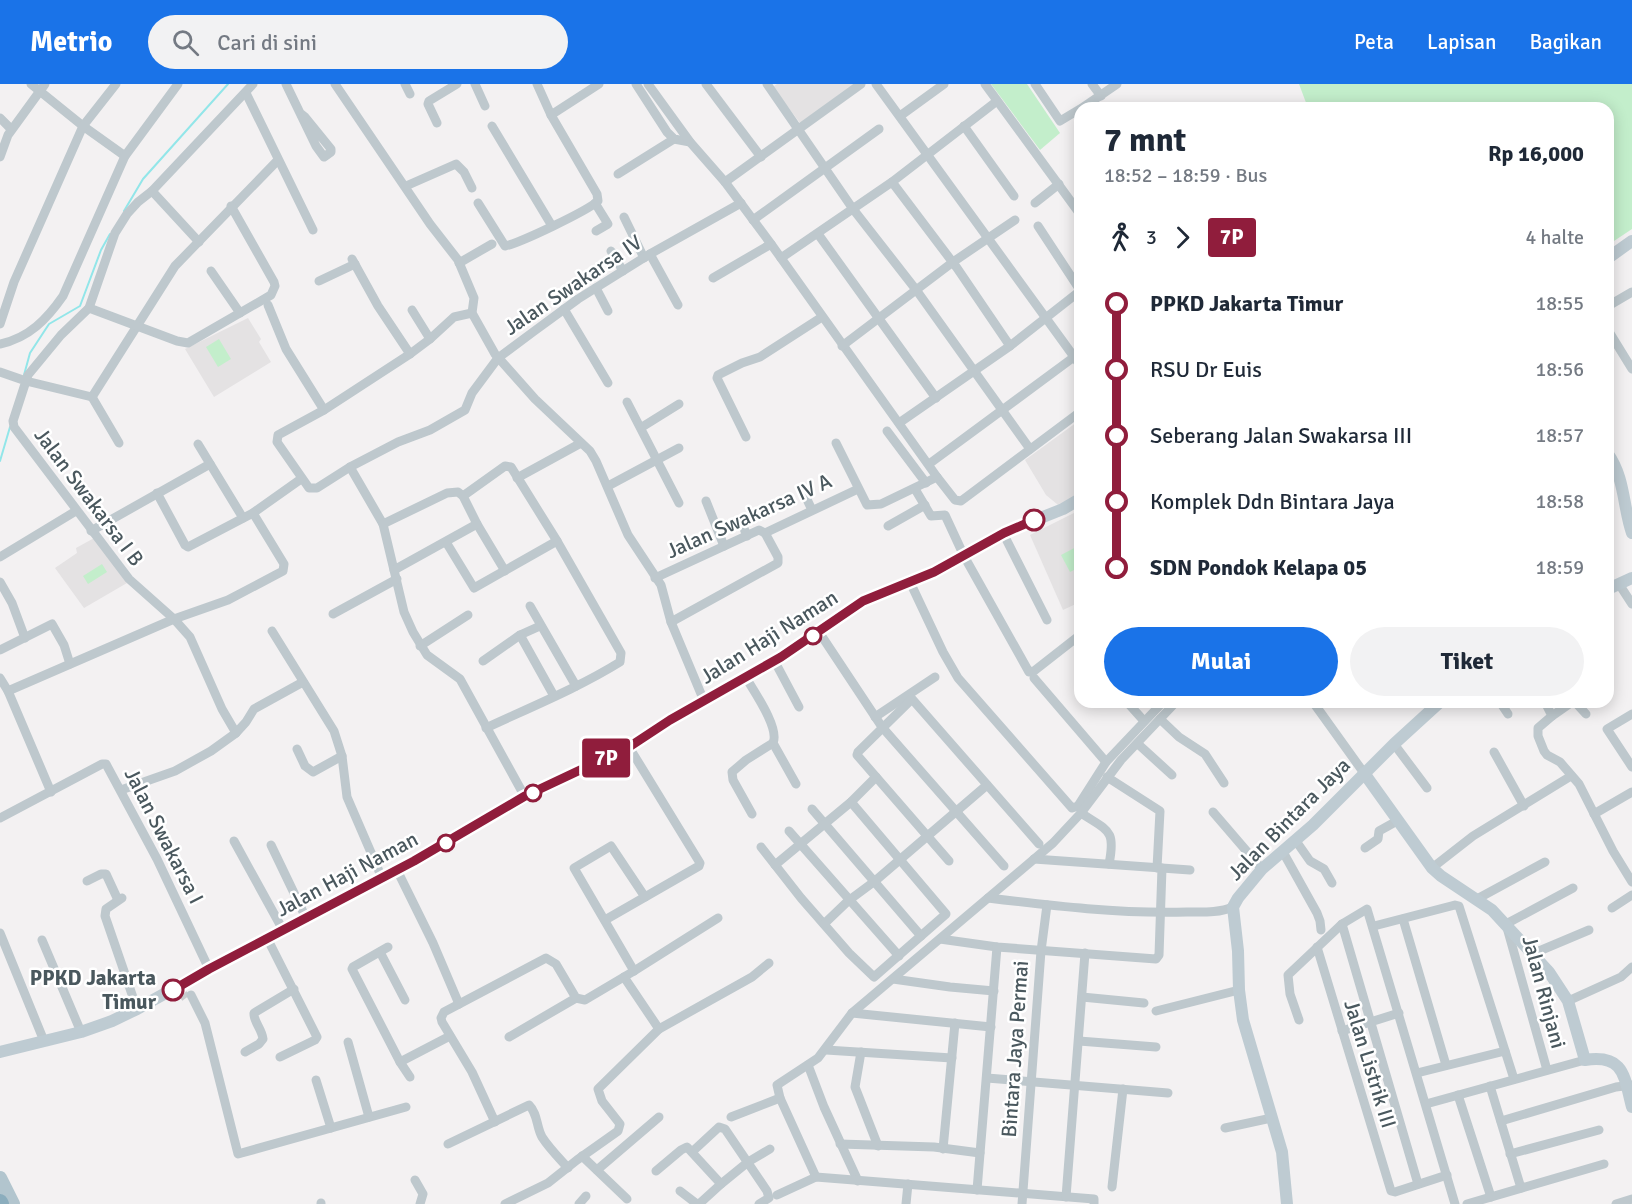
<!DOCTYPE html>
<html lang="id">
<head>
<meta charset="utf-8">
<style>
  :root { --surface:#fff; --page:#f2f2f3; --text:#1f2937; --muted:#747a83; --accent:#1a73e8 }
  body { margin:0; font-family:Signika,sans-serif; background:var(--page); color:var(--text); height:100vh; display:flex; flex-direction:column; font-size:22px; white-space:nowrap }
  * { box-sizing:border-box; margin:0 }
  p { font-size:20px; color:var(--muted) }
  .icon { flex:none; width:33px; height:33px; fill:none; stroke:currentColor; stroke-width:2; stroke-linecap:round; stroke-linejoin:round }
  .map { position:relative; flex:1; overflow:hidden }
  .panel { position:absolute; left:1074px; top:18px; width:540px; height:606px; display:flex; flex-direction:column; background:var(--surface); border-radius:18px; box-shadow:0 3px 15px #0003 }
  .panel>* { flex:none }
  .badge { padding:0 12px; border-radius:4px; font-size:21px; line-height:39px }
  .map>.badge { position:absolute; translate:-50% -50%; box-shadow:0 0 0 3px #fff }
  .legs { display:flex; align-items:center; gap:9px; height:66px; padding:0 30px; font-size:20px }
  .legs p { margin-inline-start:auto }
  .overview { display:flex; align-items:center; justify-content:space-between; height:102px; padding:0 30px }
  h1 { font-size:33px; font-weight:800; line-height:45px }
  .action { display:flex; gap:12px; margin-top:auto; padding:12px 30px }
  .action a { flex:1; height:69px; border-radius:36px; background:var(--accent); color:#fff; font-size:24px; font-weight:800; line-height:69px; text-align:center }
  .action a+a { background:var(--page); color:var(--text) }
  ul { padding:0 30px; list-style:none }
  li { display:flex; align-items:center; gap:21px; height:66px; font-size:22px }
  li i { display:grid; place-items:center; width:9px; height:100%; margin:0 8px; background:currentColor }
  li i::after { content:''; width:15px; height:15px; margin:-8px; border:4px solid; border-radius:50%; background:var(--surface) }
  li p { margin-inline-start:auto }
  li:first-child i { background:linear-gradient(#0000 50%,currentColor 0) }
  li:last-child i { background:linear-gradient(currentColor 50%,#0000 0) }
  header { display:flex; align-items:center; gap:36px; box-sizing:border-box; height:84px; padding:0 30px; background:var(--accent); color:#fff }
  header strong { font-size:28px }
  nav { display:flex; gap:33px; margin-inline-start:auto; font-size:21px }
  .search { width:420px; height:54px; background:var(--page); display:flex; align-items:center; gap:15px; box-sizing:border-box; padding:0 21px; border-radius:33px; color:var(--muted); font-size:22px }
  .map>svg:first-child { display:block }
  .education { fill:#e4e2e3 }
  .green { fill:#c3eecb }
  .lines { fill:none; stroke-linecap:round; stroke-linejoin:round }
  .stream { stroke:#92e6e9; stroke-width:2 }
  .street-tunnel { stroke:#c9cbcd; stroke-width:9; stroke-dasharray:9 4.5; stroke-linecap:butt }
  .highway-casing { stroke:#7798a9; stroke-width:20 }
  .street { stroke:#bec8cd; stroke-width:9 }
  .secondary { stroke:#becbd2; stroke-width:12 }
  .primary { stroke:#b2c5ce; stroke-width:14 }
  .highway { stroke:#8badbd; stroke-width:16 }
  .line-1-casing { stroke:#fff; stroke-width:14 }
  .line-1 { stroke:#901d3c; stroke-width:9 }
  .stop-1-dot { fill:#fff; stroke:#901d3c; stroke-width:3 }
  .labels { text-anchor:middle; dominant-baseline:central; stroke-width:5; stroke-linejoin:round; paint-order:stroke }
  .street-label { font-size:21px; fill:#4a585e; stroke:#fff }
  .stop-label { font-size:21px; font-weight:bold; fill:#4a585e; stroke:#fff; text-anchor:end }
</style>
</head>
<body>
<header>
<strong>Metrio</strong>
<div class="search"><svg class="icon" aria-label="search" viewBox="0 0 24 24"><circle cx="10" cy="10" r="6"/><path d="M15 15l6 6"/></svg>Cari di sini</div>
<nav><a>Peta</a><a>Lapisan</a><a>Bagikan</a></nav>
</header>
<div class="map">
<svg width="1632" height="1120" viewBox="0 0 1632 1120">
  <rect width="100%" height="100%" fill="#f3f1f2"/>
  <g class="education">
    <path d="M777,0H855L800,39L773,3Z"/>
    <path d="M248,234L261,255L259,258L271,278L214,313L185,265Z"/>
    <path d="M1080,336V410L1063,425L1046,411L1025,376Z"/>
    <path d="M1074,429L1080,441V518L1063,526L1030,451Z"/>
    <path d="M96,453L127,499L84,524L55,484L77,469L76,464Z"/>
  </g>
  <g class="green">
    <path d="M991,0H1027L1060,49L1040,66Z"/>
    <path d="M1299,0H1632V145L1608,161V24H1308Z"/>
    <path d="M219,255L231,275L218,283L206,263Z"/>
    <path d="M1080,461V483L1070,488L1061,471Z"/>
    <path d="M102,480L107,488L88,500L83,492Z"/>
  </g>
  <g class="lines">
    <g class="stream">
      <path d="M124,127L143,95L228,0"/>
      <path d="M24,291L30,269L49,240L80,222L101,166L110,150"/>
      <path d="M0,377L10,343"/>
    </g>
    <path class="street-tunnel" d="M183,910L186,914"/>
    <defs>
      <path id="highway" d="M0,1118L1,1120"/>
    </defs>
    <use href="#highway" class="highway-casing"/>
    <g class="street">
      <path d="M31,0L83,42L125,72"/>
      <path d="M253,0L152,107L138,118L127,130L115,149L89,224L61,251L28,291L26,297L92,313L175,182L278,76"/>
      <path d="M286,0L300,29L305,33L331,65V68L324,73L316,62L300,29"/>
      <path d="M335,0L430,140L458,176L474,214L472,229L495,270L535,315L590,367L596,377L628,451L661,501L671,538L704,617"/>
      <path d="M405,0L410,10"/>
      <path d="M475,0L485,22"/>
      <path d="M636,0L667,48L674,55L690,58"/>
      <path d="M648,0L690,58L725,98L771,160L937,393L955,416L961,417L1080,328"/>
      <path d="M706,0L761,73"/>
      <path d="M767,0L853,125L917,207L1030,365"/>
      <path d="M876,0L1080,281"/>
      <path d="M985,0L1080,130"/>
      <path d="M1035,0L1060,37L1080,25"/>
      <path d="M1092,0L1101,12"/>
      <path d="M246,9L313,146"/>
      <path d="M1082,24L1117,0"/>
      <path d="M551,31L599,0"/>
      <path d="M900,32L944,0"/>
      <path d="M0,34L11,45"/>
      <path d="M437,39L428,20L429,17L457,0"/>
      <path d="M492,42L552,142"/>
      <path d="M964,42L1014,112"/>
      <path d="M0,73L8,51L45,0"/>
      <path d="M618,90L674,55"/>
      <path d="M725,98L861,0"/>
      <path d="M892,98L957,184L1010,262"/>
      <path d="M406,102L456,80L464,88L472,104"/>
      <path d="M152,107L199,158"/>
      <path d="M478,119L505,162C520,159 587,127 598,117L597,110L551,31L537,0"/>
      <path d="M595,119L608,140L596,147"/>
      <path d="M1035,119L1059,100"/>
      <path d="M624,133L644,174"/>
      <path d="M753,136L879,45"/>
      <path d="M1038,142L1080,206"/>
      <path d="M818,150L936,314"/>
      <path d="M611,167L623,187"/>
      <path d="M650,170L678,221"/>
      <path d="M781,174L892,98L997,17"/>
      <path d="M352,175L378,222L410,270"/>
      <path d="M459,179L492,160"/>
      <path d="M211,187L240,229"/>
      <path d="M713,194L771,160"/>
      <path d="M319,197L355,180"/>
      <path d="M596,204L608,227"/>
      <path d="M268,221L286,265L324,326"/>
      <path d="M1608,222L1632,208"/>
      <path d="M89,224L177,257L188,259L271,211L275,202L274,198L231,122"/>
      <path d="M564,225L608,299"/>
      <path d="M412,226L430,255"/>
      <path d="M472,229L454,233L430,255L410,270L324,326L278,351L277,358L309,404H317L350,383L398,358L430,346L465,326L472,309L498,274L533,248L578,215L650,170L741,119"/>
      <path d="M0,240L14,198L83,42L116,0"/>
      <path d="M1608,246L1632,285"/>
      <path d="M0,260C29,254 47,235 63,212L125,72L178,0"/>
      <path d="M842,262L953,178L1015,136"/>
      <path d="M0,288L26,297L13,337L14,343L129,495L174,535L190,553L222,625L236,649"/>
      <path d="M92,313L119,359"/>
      <path d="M627,318L679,419"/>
      <path d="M899,339L1010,262L1080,207"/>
      <path d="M642,343L679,320"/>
      <path d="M887,347L926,399"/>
      <path d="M746,353L717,294L718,291L742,279L760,273L822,233"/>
      <path d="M836,359L867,421L881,420L937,393"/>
      <path d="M198,360L243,434"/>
      <path d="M929,380L1074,273"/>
      <path d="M350,383L383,440L404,528L413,548L427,571L460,595L525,713"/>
      <path d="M517,394L581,359"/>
      <path d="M608,402L679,364"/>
      <path d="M802,405L812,426"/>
      <path d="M915,405L931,432L945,431L964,472L1029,588L1034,587L1080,551"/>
      <path d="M157,409L185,461L188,463L253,429L301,395"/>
      <path d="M463,412L505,382L511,383L557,457L621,569L620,578C578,604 531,623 486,644"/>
      <path d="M706,417L724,462"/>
      <path d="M741,437L747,452"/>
      <path d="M383,440L447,409L458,408L463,412L477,440L505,487"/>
      <path d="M888,442L925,421"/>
      <path d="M91,447L210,380"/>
      <path d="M1003,449L1047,536"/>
      <path d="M446,458L474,504L557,457"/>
      <path d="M0,473L76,427"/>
      <path d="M394,486L477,440"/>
      <path d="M655,494L759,446L765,449L858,405"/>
      <path d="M0,498L12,519L25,554"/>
      <path d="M910,498L943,568L958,594L1072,724L1078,722L1106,678L1163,618"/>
      <path d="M1619,500L1632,520"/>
      <path d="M530,522L576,602"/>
      <path d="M333,530L397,495"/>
      <path d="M671,538L778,479V473L765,449"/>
      <path d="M272,547L334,647L342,672L347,713L382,794"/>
      <path d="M819,548L882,643L1004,782"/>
      <path d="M520,551L554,612"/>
      <path d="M420,562L468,531"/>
      <path d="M0,566L52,540L64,561L70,580"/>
      <path d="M774,576L799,623"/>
      <path d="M483,577L520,551L540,542"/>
      <path d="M745,592C753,606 780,644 773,659L796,700"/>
      <path d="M0,594L8,607L51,708"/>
      <path d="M1034,594L1106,678"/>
      <path d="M8,607L174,535L228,516L283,487L284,480L253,429"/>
      <path d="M1127,618L1144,637"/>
      <path d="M1313,618L1364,689"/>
      <path d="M1500,618L1508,630"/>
      <path d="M1545,618L1552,632L1538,644V652L1544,667L1547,671L1560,678L1579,700L1613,767L1632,798"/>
      <path d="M1575,618L1586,630"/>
      <path d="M1632,630L1607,645L1632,683"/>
      <path d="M1552,632L1572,618"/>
      <path d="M875,633L935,593"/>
      <path d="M1160,635L1179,653L1205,670L1224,699"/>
      <path d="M1138,660L1172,691"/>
      <path d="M1394,660L1427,704"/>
      <path d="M297,665L305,682L313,688L342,672"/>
      <path d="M1494,668L1524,722"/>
      <path d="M1107,693L1160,727L1157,784"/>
      <path d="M121,706L175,687L211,667L236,649L246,638L254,625L303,598"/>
      <path d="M812,725L921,852"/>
      <path d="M1213,728L1262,785"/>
      <path d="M1081,729C1108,747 1116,745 1109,780"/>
      <path d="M752,730L733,696L732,688L746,676L773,659"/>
      <path d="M1594,730L1632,708"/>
      <path d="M0,734L102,680H106L157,775L209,885"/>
      <path d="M789,747L899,872"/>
      <path d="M234,757L283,846"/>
      <path d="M1296,757L1310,777L1324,785L1332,799"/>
      <path d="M271,761L306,834"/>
      <path d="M761,763L801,814L849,869L874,893L946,830L851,718"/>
      <path d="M1365,764L1378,755L1379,747L1397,737"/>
      <path d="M1283,768L1317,829L1320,837L1321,846"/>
      <path d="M1034,775L1190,786"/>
      <path d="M949,777L857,671L858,668L912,615L1039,760"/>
      <path d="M775,781L851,718L876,693"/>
      <path d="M1432,784L1473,752L1571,692"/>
      <path d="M397,786L433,859L459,920"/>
      <path d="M87,797L101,790H106L118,816"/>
      <path d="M122,814L106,825L105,832L137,925"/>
      <path d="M988,814C1054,822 1121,830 1187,828C1203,828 1219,829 1233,823"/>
      <path d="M1477,815L1545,778"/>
      <path d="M1612,824L1632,811"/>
      <path d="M1403,835L1446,981"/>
      <path d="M605,836L699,782L700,779L629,663"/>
      <path d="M824,840L848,817L875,797L987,701"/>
      <path d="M1342,840L1418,1100"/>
      <path d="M1374,842L1455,821L1459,822L1514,995"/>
      <path d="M0,849L44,957"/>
      <path d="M267,854L317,953L315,956L280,973"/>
      <path d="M940,855L997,863L1156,875L1159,871L1162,784"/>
      <path d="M42,856L81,948"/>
      <path d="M388,863L353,883L352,885L400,978L450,952"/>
      <path d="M1317,863L1391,1107L1395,1108L1447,1091"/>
      <path d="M380,868L405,916"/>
      <path d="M1532,870L1589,846"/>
      <path d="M634,887L574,784L611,762L645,813"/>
      <path d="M624,893L659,945"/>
      <path d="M893,895L950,903L994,907"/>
      <path d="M191,911L205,939L238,1070L406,1023"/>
      <path d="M1082,913L1144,919"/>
      <path d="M1568,917L1621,893L1632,883"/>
      <path d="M1156,927L1239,906"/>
      <path d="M852,929L991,943"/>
      <path d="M1299,936L1290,910L1288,891L1342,840L1367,825L1455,1120"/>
      <path d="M1342,947L1399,929"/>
      <path d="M509,953L576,914"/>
      <path d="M1079,957L1156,963"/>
      <path d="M348,958L369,1033"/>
      <path d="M826,966L952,974"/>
      <path d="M245,968L259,960L263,955C262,945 253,937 254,929L294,905"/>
      <path d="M861,968L855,1003L878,1062"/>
      <path d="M400,978L410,993"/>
      <path d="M808,981L824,1023L858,1097"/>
      <path d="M1547,986L1506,840L1573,804"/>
      <path d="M1417,989L1505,967"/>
      <path d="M987,994L1168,1009"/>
      <path d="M316,996L331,1044"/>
      <path d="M1490,1002L1521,1104"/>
      <path d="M1458,1011L1491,1113"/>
      <path d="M1426,1020L1585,976"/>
      <path d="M731,1033L780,1014"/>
      <path d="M1501,1037L1616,1003L1632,1001"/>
      <path d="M495,1038L472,988L442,938L441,934L444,928L546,874L556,880L576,914L585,916L634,887L718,834"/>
      <path d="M1225,1044L1272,1034"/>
      <path d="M448,1060L529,1021C538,1030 536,1042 542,1053C549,1064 559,1074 568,1084"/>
      <path d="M840,1060L934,1063L980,1069"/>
      <path d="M943,1065L955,939"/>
      <path d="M692,1068L719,1043L725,1045L767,1107L769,1114L759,1120"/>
      <path d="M1510,1070L1599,1046"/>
      <path d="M582,1072L627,1115"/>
      <path d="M597,1086L659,1033"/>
      <path d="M656,1087L681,1066L687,1063L721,1100L699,1120"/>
      <path d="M816,1093L780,1014L777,1001L818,974L852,929L1053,759L1081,729L1121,676L1176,618"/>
      <path d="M415,1096L423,1110L420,1120"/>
      <path d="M721,1100L748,1078L770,1065"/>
      <path d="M1112,1103L1123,1005"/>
      <path d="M977,1106L997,863"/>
      <path d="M680,1107L697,1120"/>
      <path d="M777,1111L816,1093L1094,1115V1120"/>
      <path d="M1066,1113L1085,869"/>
      <path d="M321,1119V1120"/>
      <path d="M505,1120L548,1099L577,1076L618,1047L620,1040L602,1017L598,1005L659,945L752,893L769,879"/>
      <path d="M579,1120L586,1112"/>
      <path d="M906,1120L908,1100"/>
      <path d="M1022,1120L1041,867L1047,821"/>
      <path d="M1467,1120L1604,1080"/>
      <path d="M1616,1120L1632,1115"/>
    </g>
    <g class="secondary">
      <path d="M1608,174L1632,157"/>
      <path d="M1608,370C1625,394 1623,423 1632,449"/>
      <path d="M1608,505L1632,494"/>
      <path d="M1364,689L1432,784L1441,792L1492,826L1549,888L1568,917L1585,976C1625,970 1624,993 1632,1023"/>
      <path d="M0,968L81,948L112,937L137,925L209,885L397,786L525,713L629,663L670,636L781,573L863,517L935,488L1003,449L1063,425L1080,415"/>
      <path d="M1287,1120L1282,1068L1243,936L1239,906L1238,867L1233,823L1238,814L1262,785L1313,741L1394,660L1440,618"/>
    </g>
    <path class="primary" d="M0,1094L13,1120"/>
    <use href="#highway" class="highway"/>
  </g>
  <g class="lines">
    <defs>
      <path id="line-1" d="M173,906L209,885L414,777L525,712L629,663L670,636L781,573L863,517L934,488L1004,449L1034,436"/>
    </defs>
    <use href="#line-1" class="line-1-casing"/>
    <use href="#line-1" class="line-1"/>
  </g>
  <g class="stop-1-dot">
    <circle cx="1034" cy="436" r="10"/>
    <circle cx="813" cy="552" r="8"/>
    <circle cx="533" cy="709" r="8"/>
    <circle cx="446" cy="759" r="8"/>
    <circle cx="173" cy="906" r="10"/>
  </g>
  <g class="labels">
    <g class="street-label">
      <text transform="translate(573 201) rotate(-34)">Jalan Swakarsa IV</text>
      <text transform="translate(89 413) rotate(53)">Jalan Swakarsa I B</text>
      <text transform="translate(749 432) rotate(-24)">Jalan Swakarsa IV A</text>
      <text transform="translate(769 553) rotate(-32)">Jalan Haji Naman</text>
      <text transform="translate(1289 735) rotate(-45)">Jalan Bintara Jaya</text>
      <text transform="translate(164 752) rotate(63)">Jalan Swakarsa I</text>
      <text transform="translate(347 790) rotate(-28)">Jalan Haji Naman</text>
      <text transform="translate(1544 908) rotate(75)">Jalan Rinjani</text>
      <text transform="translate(1015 965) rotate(-86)">Bintara Jaya Permai</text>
      <text transform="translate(1370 980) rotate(73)">Jalan Listrik III</text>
    </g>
    <g class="stop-label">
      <text x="156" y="894">PPKD Jakarta<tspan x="156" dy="24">Timur</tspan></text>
    </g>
  </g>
</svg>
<b class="badge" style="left:606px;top:674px;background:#901d3c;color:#fff">7P</b>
<section class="panel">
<div class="overview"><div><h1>7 mnt</h1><p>18:52 – 18:59 · Bus</p></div><b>Rp 16,000</b></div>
<div class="legs"><svg class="icon" aria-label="walk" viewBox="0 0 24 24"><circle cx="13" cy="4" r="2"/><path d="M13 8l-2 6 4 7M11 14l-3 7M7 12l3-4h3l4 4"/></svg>3<svg class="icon" aria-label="forward" viewBox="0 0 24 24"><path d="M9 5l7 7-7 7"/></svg><b class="badge" style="background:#901d3c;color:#fff">7P</b><p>4 halte</p></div>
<ul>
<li><i style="color:#901d3c"></i><b>PPKD Jakarta Timur</b><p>18:55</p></li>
<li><i style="color:#901d3c"></i><span>RSU Dr Euis</span><p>18:56</p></li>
<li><i style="color:#901d3c"></i><span>Seberang Jalan Swakarsa III</span><p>18:57</p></li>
<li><i style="color:#901d3c"></i><span>Komplek Ddn Bintara Jaya</span><p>18:58</p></li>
<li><i style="color:#901d3c"></i><b>SDN Pondok Kelapa 05</b><p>18:59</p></li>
</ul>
<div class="action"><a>Mulai</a><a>Tiket</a></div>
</section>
</div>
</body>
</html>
